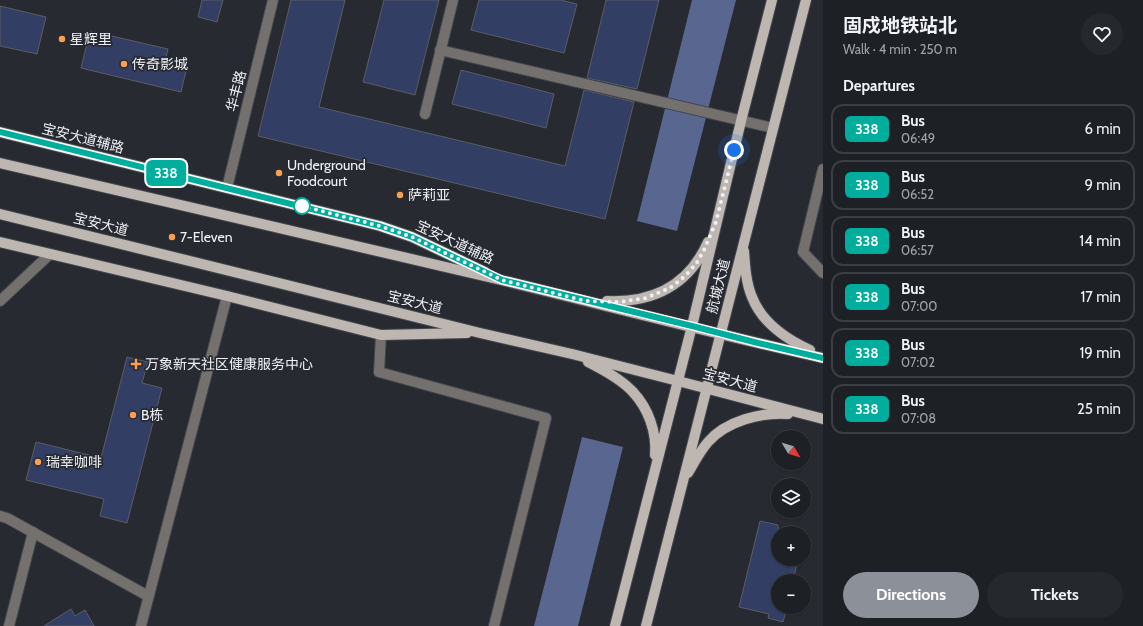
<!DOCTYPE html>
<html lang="en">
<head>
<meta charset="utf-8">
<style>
  :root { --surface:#1d2025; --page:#25282d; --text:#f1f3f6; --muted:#a0a3a7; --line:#3b3e42; --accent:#8c9099 }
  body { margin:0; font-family:Cabin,"Noto Sans SC",sans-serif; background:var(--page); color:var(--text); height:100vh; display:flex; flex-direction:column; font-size:15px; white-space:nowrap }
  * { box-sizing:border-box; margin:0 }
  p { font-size:13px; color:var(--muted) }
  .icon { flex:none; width:22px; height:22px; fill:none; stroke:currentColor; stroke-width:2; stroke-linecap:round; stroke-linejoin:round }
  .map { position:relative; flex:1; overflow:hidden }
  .side { display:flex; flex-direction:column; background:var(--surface); width:320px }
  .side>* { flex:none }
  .badge { padding:0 8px; border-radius:6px; font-size:14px; line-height:26px }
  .needle { width:26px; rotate:128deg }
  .controls { position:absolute; left:771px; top:430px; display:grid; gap:8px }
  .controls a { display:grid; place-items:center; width:40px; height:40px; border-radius:50%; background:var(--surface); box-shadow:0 1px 3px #0004,0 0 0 1px var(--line); font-size:20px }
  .you { position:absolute; width:20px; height:20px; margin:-10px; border:3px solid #fff; border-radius:50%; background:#1a73e8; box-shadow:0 0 0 6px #1a73e833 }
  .map>.badge { position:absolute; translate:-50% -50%; box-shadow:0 0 0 2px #fff }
  h2 { padding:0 20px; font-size:15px; line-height:36px }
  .round { display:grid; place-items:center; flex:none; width:42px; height:42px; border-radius:21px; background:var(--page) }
  .headline { display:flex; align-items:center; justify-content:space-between; height:68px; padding:0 20px }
  h1 { font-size:19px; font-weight:700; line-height:30px }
  .action { display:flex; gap:8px; margin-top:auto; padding:8px 20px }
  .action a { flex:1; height:46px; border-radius:24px; background:var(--accent); color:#fff; font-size:16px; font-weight:700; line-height:46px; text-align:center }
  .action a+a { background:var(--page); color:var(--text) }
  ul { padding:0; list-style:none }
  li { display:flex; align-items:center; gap:12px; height:50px; margin:0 8px 6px; padding:0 12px; border:2px solid var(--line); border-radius:12px }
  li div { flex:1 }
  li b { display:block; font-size:15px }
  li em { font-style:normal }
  li .badge { min-width:44px; font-weight:700; text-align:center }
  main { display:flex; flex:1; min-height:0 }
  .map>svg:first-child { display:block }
  .water { fill:#596790 }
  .building { fill:#323e63; stroke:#5a5d65 }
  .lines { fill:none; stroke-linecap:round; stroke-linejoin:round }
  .minor-casing { stroke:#43464d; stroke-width:12 }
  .major-casing { stroke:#43464d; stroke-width:12 }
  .minor { stroke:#74706d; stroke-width:10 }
  .major { stroke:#beb7b1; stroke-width:10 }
  .line-casing { stroke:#fff; stroke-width:9 }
  .line { stroke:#01ad9c; stroke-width:6 }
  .walk { stroke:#eff1f6; stroke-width:4; stroke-dasharray:0 7.2 }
  .poi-dot { fill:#fb9e50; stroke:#272a31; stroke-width:1.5 }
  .stop-dot { fill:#fff; stroke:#01ad9c; stroke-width:2 }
  .labels { text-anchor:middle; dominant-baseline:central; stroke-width:3.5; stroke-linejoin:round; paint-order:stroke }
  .poi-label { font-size:14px; fill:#eff1f6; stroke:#272a31; text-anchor:start }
  .street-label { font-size:14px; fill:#eff1f6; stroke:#272a31 }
</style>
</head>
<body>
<main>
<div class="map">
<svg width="823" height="626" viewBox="0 0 823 626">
  <rect width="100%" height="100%" fill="#272a31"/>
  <g class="water">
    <path d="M692,0H736L677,231L637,221Z"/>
    <path d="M582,437L623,447L578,626H534Z"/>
  </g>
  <g class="building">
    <path d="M202,0H223L217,22L198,17Z"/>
    <path d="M291,0H345L319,107L565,166L584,90L634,102L605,219L258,136Z"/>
    <path d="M384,0H439L415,95L363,82Z"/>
    <path d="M479,0H560L577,4L564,53L471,30Z"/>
    <path d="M606,0H659L637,89L587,78Z"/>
    <path d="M0,6L46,17L37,54L0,46Z"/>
    <path d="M90,31L168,49L164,66L186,71L181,92L81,68Z"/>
    <path d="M461,70L554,94L546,128L452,104Z"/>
    <path d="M127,357L148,362L142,383L162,388L127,523L100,516L104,499L26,480L36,442L101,458Z"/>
    <path d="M760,521L778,525V559H798L793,581H778V607H787L783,622L768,618L769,614L739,607Z"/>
    <path d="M71,609L75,616L85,610L94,626H44Z"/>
  </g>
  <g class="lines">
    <defs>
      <g id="minor">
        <path d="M440,50L773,128"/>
        <path d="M425,114L453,0"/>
        <path d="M823,169L803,252L823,273"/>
        <path d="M227,188L273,0"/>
        <path d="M0,301L50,254"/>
        <path d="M381,335L379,372L546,418L494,626"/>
        <path d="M0,516L7,518L148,596"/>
        <path d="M9,626L33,532"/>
        <path d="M141,626L227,296"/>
      </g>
      <g id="major">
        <path d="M0,132L380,226L412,237L485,272"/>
        <path d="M0,163C167,202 334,240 501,280C608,306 715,334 823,358"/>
        <path d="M0,214L480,333L572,354L678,381L823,419"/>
        <path d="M0,242L227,296L381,335L467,333"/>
        <path d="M744,251C745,266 746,283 752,297C762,323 786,339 810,350"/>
        <path d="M607,301C653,303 689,285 708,242"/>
        <path d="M588,362C604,370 621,379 633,392C648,408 657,432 655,455"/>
        <path d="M688,473C694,463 700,451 708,442C726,421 761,412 788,414"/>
        <path d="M615,626L692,326L741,121L772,0"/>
        <path d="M646,626L806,0"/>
      </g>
    </defs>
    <use href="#minor" class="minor-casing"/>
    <use href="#major" class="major-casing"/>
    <use href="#minor" class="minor"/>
    <use href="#major" class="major"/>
  </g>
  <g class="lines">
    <defs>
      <path id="line" d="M0,132L380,226L412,237L502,280L692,326L758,343L823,358"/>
    </defs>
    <use href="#line" class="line-casing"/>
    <use href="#line" class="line"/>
    <path class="walk" d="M302,206L380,226L412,237L502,280L586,301L620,302L646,298L670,288L685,276L696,264L704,250L716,222L734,150"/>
  </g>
  <g class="poi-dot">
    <circle cx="62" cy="39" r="4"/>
    <circle cx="124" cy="64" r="4"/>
    <circle cx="279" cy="173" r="4"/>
    <circle cx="400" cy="195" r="4"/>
    <circle cx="172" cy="237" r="4"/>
    <path d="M134 358h4v4h4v4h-4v4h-4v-4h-4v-4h4z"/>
    <circle cx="133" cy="415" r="4"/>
    <circle cx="38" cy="462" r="4"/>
  </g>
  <circle class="stop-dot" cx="302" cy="206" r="8"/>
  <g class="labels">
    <g class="poi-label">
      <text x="70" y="39">星辉里</text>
      <text x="132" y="64">传奇影城</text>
      <text x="287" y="165">Underground<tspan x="287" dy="16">Foodcourt</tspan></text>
      <text x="408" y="195">萨莉亚</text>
      <text x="180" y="237">7-Eleven</text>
      <text x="145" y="364">万象新天社区健康服务中心</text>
      <text x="141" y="415">B栋</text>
      <text x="46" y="462">瑞幸咖啡</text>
    </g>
    <g class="street-label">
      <text transform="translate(236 91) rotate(-76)">华丰路</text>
      <text transform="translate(83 138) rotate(14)">宝安大道辅路</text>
      <text transform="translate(101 224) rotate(14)">宝安大道</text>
      <text transform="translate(455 242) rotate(25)">宝安大道辅路</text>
      <text transform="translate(718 286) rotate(-76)">航城大道</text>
      <text transform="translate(415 302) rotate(14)">宝安大道</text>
      <text transform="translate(730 380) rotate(15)">宝安大道</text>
    </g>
  </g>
</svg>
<div class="controls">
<a><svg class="needle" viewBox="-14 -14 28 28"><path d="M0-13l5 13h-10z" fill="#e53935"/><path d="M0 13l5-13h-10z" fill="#a0a3a7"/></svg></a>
<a><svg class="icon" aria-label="layers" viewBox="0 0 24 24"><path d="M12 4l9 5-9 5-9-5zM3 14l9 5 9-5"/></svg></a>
<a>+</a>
<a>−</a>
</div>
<div class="you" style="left:734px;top:150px"></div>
<b class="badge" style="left:166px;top:173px;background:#01ad9c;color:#fff">338</b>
</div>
<section class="side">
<div class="headline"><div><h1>固戍地铁站北</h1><p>Walk · 4 min · 250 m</p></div><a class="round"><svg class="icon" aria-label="heart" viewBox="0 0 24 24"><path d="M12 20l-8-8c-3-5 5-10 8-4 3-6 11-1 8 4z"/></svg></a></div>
<h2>Departures</h2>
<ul>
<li><span class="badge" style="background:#01ad9c;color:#fff">338</span><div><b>Bus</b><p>06:49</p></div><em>6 min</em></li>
<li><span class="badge" style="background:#01ad9c;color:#fff">338</span><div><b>Bus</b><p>06:52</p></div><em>9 min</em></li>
<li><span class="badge" style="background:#01ad9c;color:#fff">338</span><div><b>Bus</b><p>06:57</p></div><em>14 min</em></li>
<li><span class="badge" style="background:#01ad9c;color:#fff">338</span><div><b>Bus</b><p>07:00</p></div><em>17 min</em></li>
<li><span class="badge" style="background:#01ad9c;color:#fff">338</span><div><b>Bus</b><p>07:02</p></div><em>19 min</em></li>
<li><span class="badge" style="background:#01ad9c;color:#fff">338</span><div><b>Bus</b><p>07:08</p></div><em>25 min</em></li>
</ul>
<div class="action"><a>Directions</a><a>Tickets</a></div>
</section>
</main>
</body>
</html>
